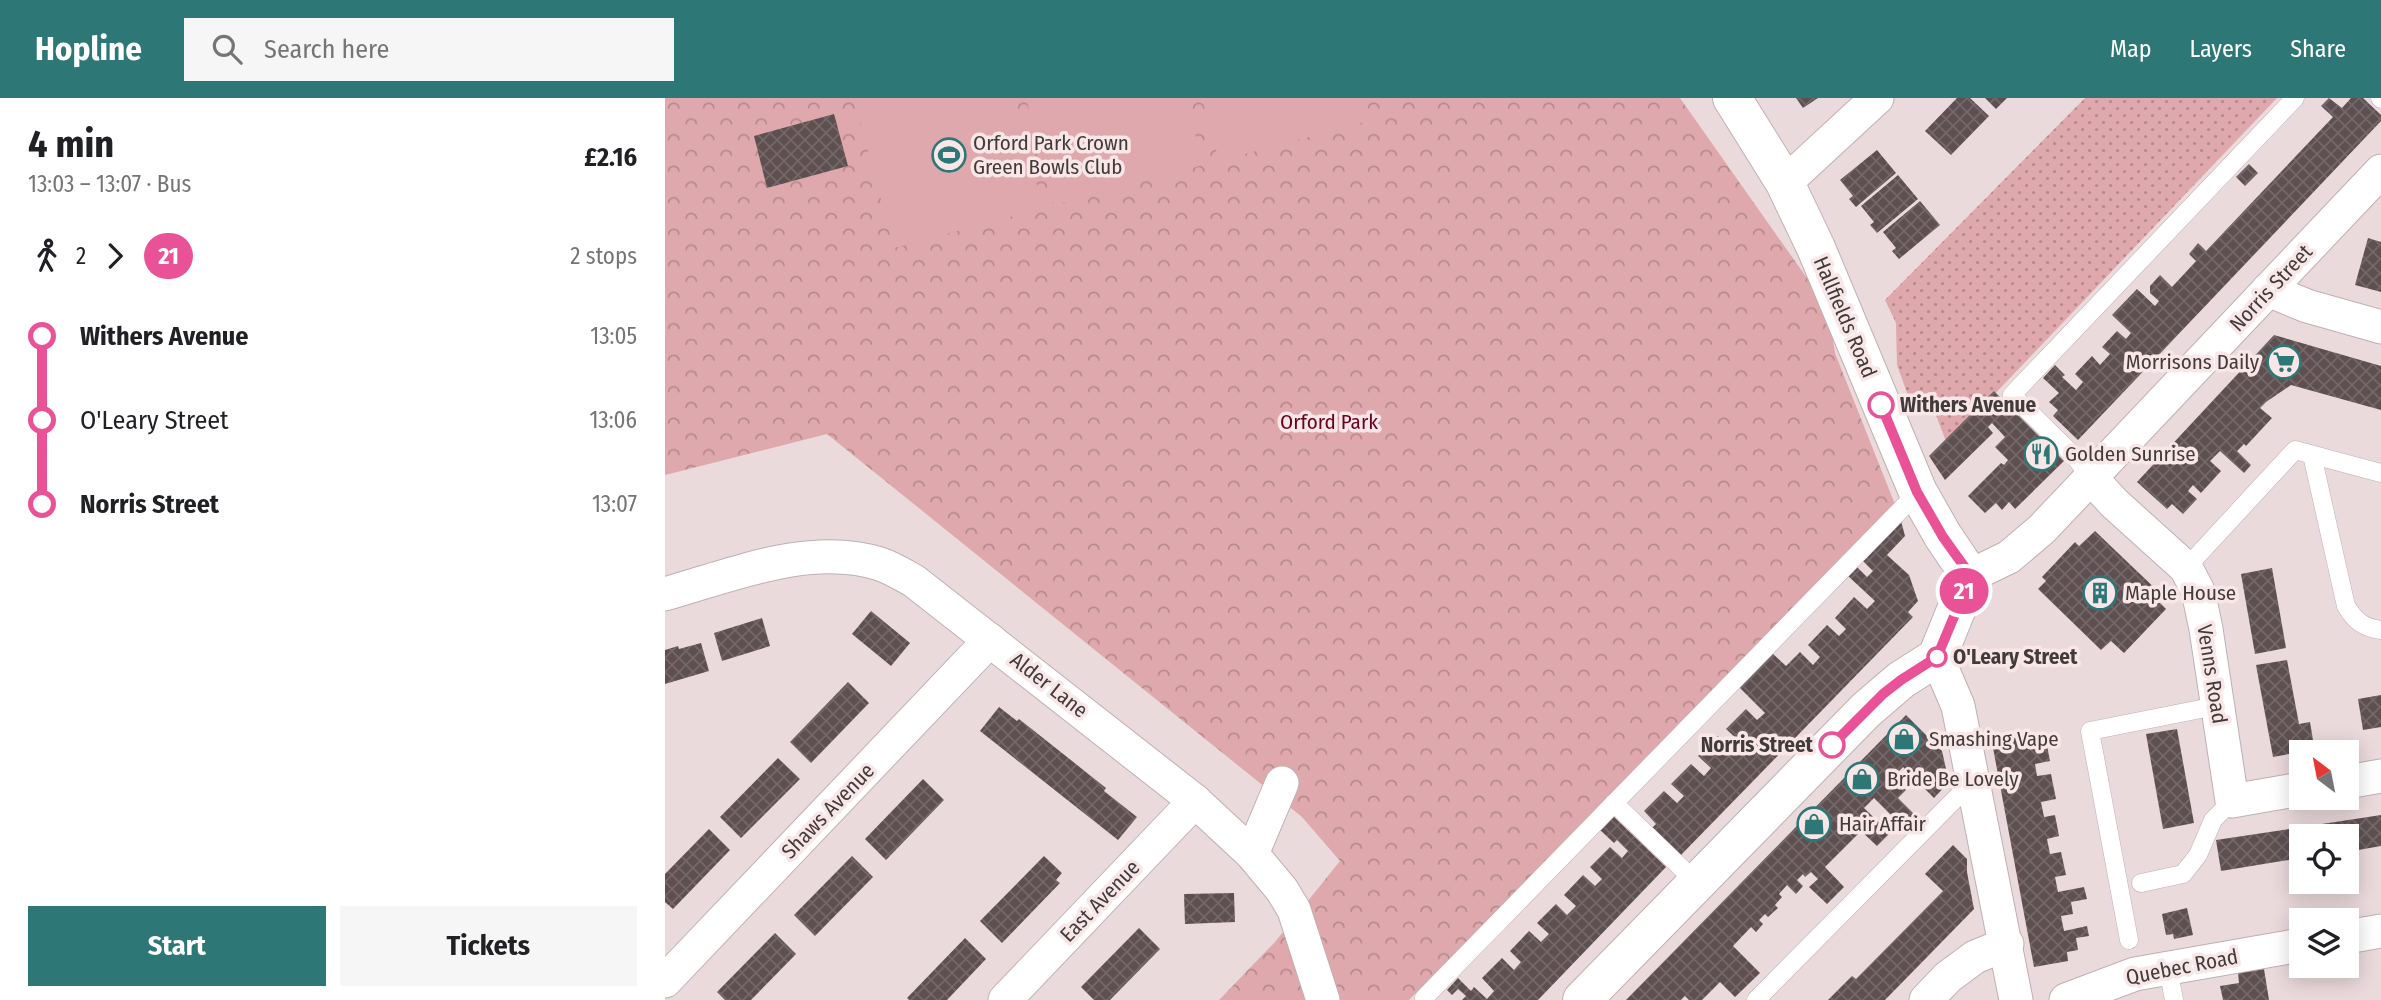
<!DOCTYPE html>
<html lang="en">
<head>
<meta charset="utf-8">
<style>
  :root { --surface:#fff; --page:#f6f6f6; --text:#202124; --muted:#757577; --accent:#2d7776 }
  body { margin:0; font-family:"Fira Sans Condensed",sans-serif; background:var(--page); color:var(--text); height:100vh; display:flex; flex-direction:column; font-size:26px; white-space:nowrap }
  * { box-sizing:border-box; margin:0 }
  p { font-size:23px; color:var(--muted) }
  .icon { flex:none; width:38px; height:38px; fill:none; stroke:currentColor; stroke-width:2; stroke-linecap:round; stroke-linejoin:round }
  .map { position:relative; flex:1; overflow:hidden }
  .sheet { display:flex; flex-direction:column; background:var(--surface); width:665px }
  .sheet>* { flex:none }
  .badge { padding:0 14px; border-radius:23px; font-size:24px; line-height:46px }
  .needle { width:46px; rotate:328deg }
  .tools { position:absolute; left:1624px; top:642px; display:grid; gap:14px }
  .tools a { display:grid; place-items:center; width:70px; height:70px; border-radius:0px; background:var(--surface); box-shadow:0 4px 18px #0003; font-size:35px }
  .map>.badge { position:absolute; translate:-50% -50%; box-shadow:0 0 0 4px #fff }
  .legs { display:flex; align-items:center; gap:10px; height:77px; padding:0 28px; font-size:23px }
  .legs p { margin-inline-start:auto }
  .summary { display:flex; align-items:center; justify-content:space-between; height:119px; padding:0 28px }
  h1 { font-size:38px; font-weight:700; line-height:52px }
  .action { display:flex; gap:14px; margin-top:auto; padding:14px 28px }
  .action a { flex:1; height:80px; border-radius:0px; background:var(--accent); color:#fff; font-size:28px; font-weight:700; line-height:80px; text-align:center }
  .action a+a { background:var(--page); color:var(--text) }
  ul { padding:0 28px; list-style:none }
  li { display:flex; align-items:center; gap:24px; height:84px; font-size:26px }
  li i { display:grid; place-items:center; width:10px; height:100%; margin:0 9px; background:currentColor }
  li i::after { content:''; width:18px; height:18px; margin:-9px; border:5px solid; border-radius:50%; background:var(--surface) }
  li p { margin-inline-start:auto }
  li:first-child i { background:linear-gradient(#0000 50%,currentColor 0) }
  li:last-child i { background:linear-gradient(currentColor 50%,#0000 0) }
  header { display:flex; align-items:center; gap:42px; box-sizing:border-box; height:98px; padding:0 35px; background:var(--accent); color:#fff }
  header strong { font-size:33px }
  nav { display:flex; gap:38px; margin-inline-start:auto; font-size:24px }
  .search { width:490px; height:63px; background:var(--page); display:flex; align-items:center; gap:18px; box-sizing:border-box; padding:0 24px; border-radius:0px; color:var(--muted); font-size:26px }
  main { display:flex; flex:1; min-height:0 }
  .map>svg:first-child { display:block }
  .grass { fill:url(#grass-dots) }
  .forest { fill:url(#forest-crowns) }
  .pitch { fill:#dfa8ac }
  .building { fill:url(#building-cross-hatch) }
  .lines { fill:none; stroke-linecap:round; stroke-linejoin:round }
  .service-casing { stroke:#c0afb0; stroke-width:19 }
  .minor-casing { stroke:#c0afb0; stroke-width:35 }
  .tertiary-casing { stroke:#c0afb0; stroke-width:40 }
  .service { stroke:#fff; stroke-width:18 }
  .minor { stroke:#fff; stroke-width:33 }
  .tertiary { stroke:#fff; stroke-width:38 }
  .line-1-casing { stroke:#fff; stroke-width:16 }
  .line-1 { stroke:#ea5297; stroke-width:10 }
  .stop-1-dot { fill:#fff; stroke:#ea5297; stroke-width:3.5 }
  .labels { text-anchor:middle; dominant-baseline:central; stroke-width:7; stroke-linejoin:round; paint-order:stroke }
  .poi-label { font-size:21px; fill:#423b3b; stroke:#f9e7e8; text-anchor:start }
  .street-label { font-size:21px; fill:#423b3b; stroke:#f9e7e8 }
  .stop-label { font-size:21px; font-weight:bold; fill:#423b3b; stroke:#f9e7e8; text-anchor:start }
  .park-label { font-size:21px; fill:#6a0021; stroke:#f9e7e8 }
</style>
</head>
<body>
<header>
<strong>Hopline</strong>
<div class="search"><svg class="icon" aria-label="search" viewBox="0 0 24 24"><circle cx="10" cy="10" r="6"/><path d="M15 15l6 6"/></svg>Search here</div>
<nav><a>Map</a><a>Layers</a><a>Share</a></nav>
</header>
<main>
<section class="sheet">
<div class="summary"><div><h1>4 min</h1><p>13:03 – 13:07 · Bus</p></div><b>£2.16</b></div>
<div class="legs"><svg class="icon" aria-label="walk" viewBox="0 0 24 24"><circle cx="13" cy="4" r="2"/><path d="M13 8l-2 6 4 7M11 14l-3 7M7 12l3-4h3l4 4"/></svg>2<svg class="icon" aria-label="forward" viewBox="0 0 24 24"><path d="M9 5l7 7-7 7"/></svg><b class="badge" style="background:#ea5297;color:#fff">21</b><p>2 stops</p></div>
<ul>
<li><i style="color:#ea5297"></i><b>Withers Avenue</b><p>13:05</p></li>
<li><i style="color:#ea5297"></i><span>O'Leary Street</span><p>13:06</p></li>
<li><i style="color:#ea5297"></i><b>Norris Street</b><p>13:07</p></li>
</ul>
<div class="action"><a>Start</a><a>Tickets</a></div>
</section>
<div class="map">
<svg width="1716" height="902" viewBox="0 0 1716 902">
  <defs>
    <pattern id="grass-dots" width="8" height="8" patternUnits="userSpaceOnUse" patternTransform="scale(1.75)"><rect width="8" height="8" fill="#dfa8ac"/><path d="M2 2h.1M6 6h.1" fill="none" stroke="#b68a8d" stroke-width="1.8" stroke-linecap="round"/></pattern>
    <pattern id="forest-crowns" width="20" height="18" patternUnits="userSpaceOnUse" patternTransform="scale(1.75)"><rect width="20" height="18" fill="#dfa8ac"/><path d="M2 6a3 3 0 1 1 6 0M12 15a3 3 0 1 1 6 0" fill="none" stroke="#b68a8d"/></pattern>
    <pattern id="building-cross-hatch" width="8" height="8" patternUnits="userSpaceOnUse" patternTransform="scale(1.75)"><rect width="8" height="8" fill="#5e5051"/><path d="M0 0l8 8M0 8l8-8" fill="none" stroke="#736768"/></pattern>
  </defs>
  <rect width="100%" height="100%" fill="#ebdadb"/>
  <path class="grass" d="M1420,0H1612L1282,346L1266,304L1260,300L1246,306L1232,267L1231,225L1220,202Z"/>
  <path class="forest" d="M0,0H1015L1163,210L1170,255L1231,409L744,902H554L610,844L675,763L637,719L162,336L0,377Z"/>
  <g class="pitch">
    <path d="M206,0H349L378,110L229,150L190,4Z"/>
    <path d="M361,0H521L538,67L389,107Z"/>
    <path d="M537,0H697L703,23L554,63Z"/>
  </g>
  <g class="building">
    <path d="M1131,0H1153L1138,10Z"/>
    <path d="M1292,0H1305L1324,18L1286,57L1260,33Z"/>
    <path d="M1320,0H1342L1331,11Z"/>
    <path d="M1664,0L1677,10L1686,0H1698L1716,17V23L1413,342L1388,318L1393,312L1384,304L1394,295L1378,280L1390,267L1400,277L1397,279L1411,292L1418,284L1410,276L1427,258L1435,267L1445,256L1437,249L1452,233L1461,241L1466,235L1447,217L1472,191L1490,208L1494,203L1485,195V188L1495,177L1507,189L1531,163L1524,156L1533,145L1541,153L1668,19L1656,8Z"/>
    <path d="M169,16L183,68L102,90L89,38Z"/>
    <path d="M1212,52L1231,75L1191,109L1184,101L1188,98L1175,82Z"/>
    <path d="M1584,66L1593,75L1580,88L1571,79Z"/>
    <path d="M1233,77L1253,101L1212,135L1205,127L1209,124L1196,108Z"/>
    <path d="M1255,103L1275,127L1234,161L1227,153L1231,150L1218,134Z"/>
    <path d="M1703,140L1716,144V194L1690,187Z"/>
    <path d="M1609,237L1716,268V312L1626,287L1601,304L1595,310L1607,320L1581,348L1579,346L1572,353L1586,367L1579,375L1555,353L1545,363L1556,373L1536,395L1528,387L1523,393L1532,401L1518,416L1507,406L1502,411L1472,384Z"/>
    <path d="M1329,293L1399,363L1350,411L1344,404L1337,412L1331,405L1320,415L1303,398L1336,365L1339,367L1343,362L1330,349L1340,339L1327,325L1323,329L1328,335L1280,382L1264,358Z"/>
    <path d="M1236,423L1240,438L1222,457L1244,477L1253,503L1243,514L1248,519L1015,758L987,730L991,726L979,713L999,693L1012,705L1019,698L1006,686L1026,666L1039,678L1046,670L1033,658L1053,638L1066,650L1073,642L1061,631L1081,611L1092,622L1100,615L1073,588L1106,554L1121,568L1135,554L1148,567L1155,559L1143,547L1162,527L1174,538L1181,531L1170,520L1189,499L1202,511L1210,503L1183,478L1192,469L1202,479L1208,473L1198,463Z"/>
    <path d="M1430,433L1498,498L1493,503L1501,511L1459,555L1446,543L1436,552L1373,491L1381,483L1377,479L1410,444L1414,448Z"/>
    <path d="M1607,470L1621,550L1590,556L1576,476Z"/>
    <path d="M206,513L245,545L226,568L187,536Z"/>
    <path d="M97,520L105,548L57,563L49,535Z"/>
    <path d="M36,545L44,573L0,586V552L13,548L14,551Z"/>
    <path d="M1622,562L1634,626L1645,624L1648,642L1645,643L1646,652L1608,659L1591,567Z"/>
    <path d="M183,584L204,605L146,665L125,644Z"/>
    <path d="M1716,597V629L1698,632L1693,601Z"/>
    <path d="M334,609L352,623L354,621L397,655L441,690L439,693L472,719L453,742L315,633Z"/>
    <path d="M1241,617L1277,653L1284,684L1269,700L1238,669L1228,679L1241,692L1233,700L1251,718L1239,730L1209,700L1199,710L1225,735L1212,748L1196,733L1160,769L1179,789L1162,806L1144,789L1153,781L1146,774L1140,779L1138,776L1132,782L1138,788L1131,796L1122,787L1114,796L1117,799L1110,807L1113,810L1103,819L1100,816L1094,822L1098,826L1091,834L1086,829L1068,848L1095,875L1070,899L1055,884L1037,902H1024L1020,898L1016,902H961Z"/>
    <path d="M1512,631L1529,725L1498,731L1481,636Z"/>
    <path d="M1364,632L1366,639L1380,637L1385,663L1370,666L1372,678L1386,676L1391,701L1376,704L1379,719L1390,717L1394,738L1382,741L1385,756L1396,754L1401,777L1390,779L1393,794L1419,789L1422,801L1406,804L1408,816L1396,818L1399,833L1422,828L1424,838L1411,840L1413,852L1402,854L1403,863L1369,869L1326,639Z"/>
    <path d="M113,660L135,681L76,740L55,719Z"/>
    <path d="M258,681L279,702L221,762L200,741Z"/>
    <path d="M947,717L1001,769L873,902H797L801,898L793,891L787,897L782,892L793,880L806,893L809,889L822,901L829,893L817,880L837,860L849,872L856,864L845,853L864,833L876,844L884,836L872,825L891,806L902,817L911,808L899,797L918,777L930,788L937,781L925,769L945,749L957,760L963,753L952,742L949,745L934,731Z"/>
    <path d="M1716,717V748L1682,754V738H1646L1644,728Z"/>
    <path d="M1631,730L1636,760L1556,773L1551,742Z"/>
    <path d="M44,731L65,752L8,811L0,804V776Z"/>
    <path d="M1288,747L1302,761V774L1309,811L1220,902H1163L1187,878L1191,881L1278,793L1260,776Z"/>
    <path d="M187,758L208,779L150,838L129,817Z"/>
    <path d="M379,758L397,775L391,782L395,785L337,845L315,823Z"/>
    <path d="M569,795L570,824L520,826L519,796Z"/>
    <path d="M1522,810L1528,837L1509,841L1508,836L1501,837L1497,816Z"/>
    <path d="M474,830L495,851L445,902H429L416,889Z"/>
    <path d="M110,835L131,856L86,902H60L52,894Z"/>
    <path d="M300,840L321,861L282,902H244L242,900Z"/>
    <path d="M1599,871L1604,902H1558L1555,888L1574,885L1573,875Z"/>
  </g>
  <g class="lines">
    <defs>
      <g id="service">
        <path d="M1715,0L1716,1"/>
        <path d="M1647,357L1681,508C1690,523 1699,530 1716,532"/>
        <path d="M1426,380L1410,359L1347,297L1630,0"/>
        <path d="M1521,470L1630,352L1716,375"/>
        <path d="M949,705L1032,785"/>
        <path d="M1476,785L1518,776L1533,757L1548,722L1567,703"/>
        <path d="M1464,842L1425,633L1551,608"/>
        <path d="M1503,870L1509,902"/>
        <path d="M761,902L759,900L1253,394"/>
        <path d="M1091,902L1309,682"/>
      </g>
      <g id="minor">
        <path d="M1120,85L1212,0"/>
        <path d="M1603,192L1642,208L1716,229"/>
        <path d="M1426,380L1449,405L1521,470L1533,493L1541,531L1567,703L1636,691"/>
        <path d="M1305,478L1344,459L1377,431L1716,73"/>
        <path d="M0,496C67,477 145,444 215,466C227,470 238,477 249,483L530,703L587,756L617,792L629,812L658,902"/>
        <path d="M1272,559L1293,608L1351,902"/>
        <path d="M1682,684L1716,678"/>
        <path d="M587,756L617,685"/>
        <path d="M1682,839L1716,833"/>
        <path d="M0,883L325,542"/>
        <path d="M340,902L530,703"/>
        <path d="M1261,902L1283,879L1310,859L1342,846"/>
        <path d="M1401,902L1470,876L1636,847"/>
      </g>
      <path id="tertiary" d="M917,902L1201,612L1236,582L1272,559L1305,478L1278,438L1253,394L1151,150L1120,85L1067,0"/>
    </defs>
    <use href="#service" class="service-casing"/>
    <use href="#minor" class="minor-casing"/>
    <use href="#tertiary" class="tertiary-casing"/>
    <use href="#service" class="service"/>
    <use href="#minor" class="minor"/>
    <use href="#tertiary" class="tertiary"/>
  </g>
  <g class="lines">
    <defs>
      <path id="line-1" d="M1167,647L1218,596L1236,582L1272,559L1306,478L1278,439L1252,394L1216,307"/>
    </defs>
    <use href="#line-1" class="line-1-casing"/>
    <use href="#line-1" class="line-1"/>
  </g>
  <defs>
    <symbol id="stadium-ring" viewBox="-11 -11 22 22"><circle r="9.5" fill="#f9e7e8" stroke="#2d7776" stroke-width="1.5"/><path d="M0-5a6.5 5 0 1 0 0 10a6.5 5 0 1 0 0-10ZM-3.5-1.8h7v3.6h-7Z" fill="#2d7776"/></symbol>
    <symbol id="supermarket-ring" viewBox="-11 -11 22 22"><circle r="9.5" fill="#f9e7e8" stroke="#2d7776" stroke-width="1.5"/><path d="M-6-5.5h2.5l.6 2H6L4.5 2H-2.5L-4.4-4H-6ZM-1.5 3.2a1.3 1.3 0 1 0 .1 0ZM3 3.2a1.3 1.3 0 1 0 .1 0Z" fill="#2d7776"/></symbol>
    <symbol id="restaurant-ring" viewBox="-11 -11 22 22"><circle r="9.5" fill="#f9e7e8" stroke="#2d7776" stroke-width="1.5"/><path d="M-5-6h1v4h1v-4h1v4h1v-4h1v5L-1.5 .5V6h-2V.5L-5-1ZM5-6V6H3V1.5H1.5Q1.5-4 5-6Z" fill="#2d7776"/></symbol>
    <symbol id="building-ring" viewBox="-11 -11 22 22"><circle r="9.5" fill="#f9e7e8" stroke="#2d7776" stroke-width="1.5"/><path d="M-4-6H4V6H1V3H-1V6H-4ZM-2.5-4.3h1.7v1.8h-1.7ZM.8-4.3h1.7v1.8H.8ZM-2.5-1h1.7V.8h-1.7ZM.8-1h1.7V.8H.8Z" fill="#2d7776"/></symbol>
    <symbol id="shop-ring" viewBox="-11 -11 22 22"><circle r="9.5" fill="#f9e7e8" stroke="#2d7776" stroke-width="1.5"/><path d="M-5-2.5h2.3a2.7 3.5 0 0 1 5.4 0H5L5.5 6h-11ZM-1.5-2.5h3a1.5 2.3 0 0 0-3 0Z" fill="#2d7776"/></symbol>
  </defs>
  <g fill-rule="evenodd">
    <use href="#stadium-ring" x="265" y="38" width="38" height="38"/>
    <use href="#supermarket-ring" x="1600" y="245" width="38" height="38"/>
    <use href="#restaurant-ring" x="1357" y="337" width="38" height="38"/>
    <use href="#building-ring" x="1416" y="476" width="38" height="38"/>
    <use href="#shop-ring" x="1220" y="622" width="38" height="38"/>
    <use href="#shop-ring" x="1178" y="662" width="38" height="38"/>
    <use href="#shop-ring" x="1130" y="707" width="38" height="38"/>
  </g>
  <g class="stop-1-dot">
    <circle cx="1216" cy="307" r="12"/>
    <circle cx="1272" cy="559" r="9"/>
    <circle cx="1167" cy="647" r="12"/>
  </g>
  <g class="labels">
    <g class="poi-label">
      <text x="308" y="45">Orford Park Crown<tspan x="308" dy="24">Green Bowls Club</tspan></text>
      <text x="1594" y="264" text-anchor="end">Morrisons Daily</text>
      <text x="1400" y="356">Golden Sunrise</text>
      <text x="1460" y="495">Maple House</text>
      <text x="1264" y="641">Smashing Vape</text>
      <text x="1222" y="681">Bride Be Lovely</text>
      <text x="1174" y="726">Hair Affair</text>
    </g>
    <g class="street-label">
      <text transform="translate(1606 190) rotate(-47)">Norris Street</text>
      <text transform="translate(1180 219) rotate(67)">Hallfields Road</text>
      <text transform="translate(1547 576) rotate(81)">Venns Road</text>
      <text transform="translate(384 587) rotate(38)">Alder Lane</text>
      <text transform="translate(163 713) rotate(-46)">Shaws Avenue</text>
      <text transform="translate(435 803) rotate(-46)">East Avenue</text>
      <text transform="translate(1517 869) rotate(-11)">Quebec Road</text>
    </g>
    <g class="stop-label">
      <text x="1235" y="307">Withers Avenue</text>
      <text x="1288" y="559">O'Leary Street</text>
      <text x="1148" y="647" text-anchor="end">Norris Street</text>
    </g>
    <g class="park-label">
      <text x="664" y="324">Orford Park</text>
    </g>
  </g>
</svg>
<div class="tools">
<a><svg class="needle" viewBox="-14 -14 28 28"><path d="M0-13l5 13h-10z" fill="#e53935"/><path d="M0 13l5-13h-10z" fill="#757577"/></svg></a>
<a><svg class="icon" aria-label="locate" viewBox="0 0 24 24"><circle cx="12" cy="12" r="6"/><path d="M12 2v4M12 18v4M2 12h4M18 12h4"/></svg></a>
<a><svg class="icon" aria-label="layers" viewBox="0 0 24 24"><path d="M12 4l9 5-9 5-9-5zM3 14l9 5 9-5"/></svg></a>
</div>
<b class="badge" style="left:1299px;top:493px;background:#ea5297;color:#fff">21</b>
</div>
</main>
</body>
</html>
